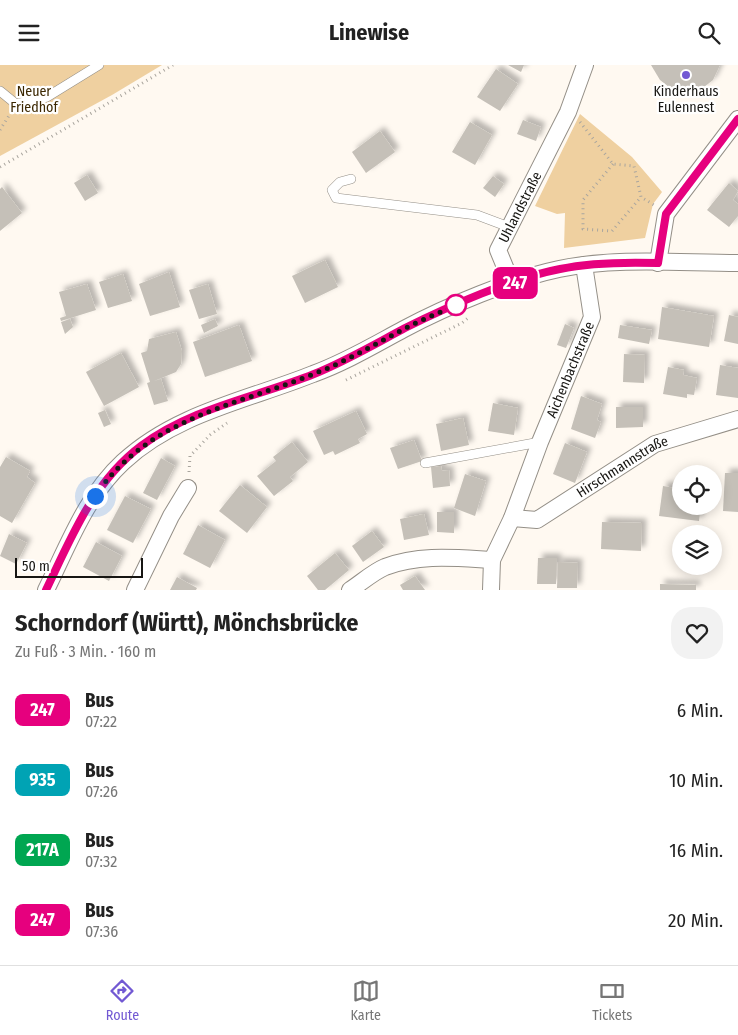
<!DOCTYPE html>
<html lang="de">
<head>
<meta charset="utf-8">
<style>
  :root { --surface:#fff; --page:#f2f2f2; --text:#222; --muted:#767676; --line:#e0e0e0; --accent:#7259d3 }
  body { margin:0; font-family:"Fira Sans Condensed",sans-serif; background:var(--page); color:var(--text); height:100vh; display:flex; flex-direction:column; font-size:19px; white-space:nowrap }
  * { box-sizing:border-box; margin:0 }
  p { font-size:16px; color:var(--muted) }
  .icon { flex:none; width:28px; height:28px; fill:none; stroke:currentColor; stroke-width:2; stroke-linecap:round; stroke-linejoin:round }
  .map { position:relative; height:525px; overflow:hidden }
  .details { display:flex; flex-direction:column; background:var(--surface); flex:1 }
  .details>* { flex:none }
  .badge { padding:0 10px; border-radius:8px; font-size:18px; line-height:32px }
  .fabs { position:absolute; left:672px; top:400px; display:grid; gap:10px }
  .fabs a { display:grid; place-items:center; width:50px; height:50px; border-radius:50%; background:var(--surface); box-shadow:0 2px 12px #0003; font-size:25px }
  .scale { position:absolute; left:15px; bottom:12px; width:128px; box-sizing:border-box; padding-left:5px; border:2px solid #171613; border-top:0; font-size:14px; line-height:18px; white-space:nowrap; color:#171613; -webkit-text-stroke:4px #fff; paint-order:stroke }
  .you { position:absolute; width:25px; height:25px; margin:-12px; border:4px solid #fff; border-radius:50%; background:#1a73e8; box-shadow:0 0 0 8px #1a73e833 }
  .map>.badge { position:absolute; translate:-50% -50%; box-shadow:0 0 0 2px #fff }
  .round { display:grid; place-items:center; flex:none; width:52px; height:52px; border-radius:20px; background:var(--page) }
  .head { display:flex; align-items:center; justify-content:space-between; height:85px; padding:0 15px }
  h1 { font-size:24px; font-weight:700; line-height:38px }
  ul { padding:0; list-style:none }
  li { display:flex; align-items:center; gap:15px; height:70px; padding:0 15px }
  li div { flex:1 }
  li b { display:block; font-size:19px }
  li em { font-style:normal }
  li .badge { min-width:55px; font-weight:700; text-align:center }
  header { display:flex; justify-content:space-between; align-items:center; height:65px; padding:0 15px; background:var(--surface); font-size:22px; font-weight:700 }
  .dock { display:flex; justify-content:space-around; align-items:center; height:70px; border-top:1px solid var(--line); background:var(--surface); font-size:14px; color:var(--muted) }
  .dock a { display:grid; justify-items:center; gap:2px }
  .dock .on { color:var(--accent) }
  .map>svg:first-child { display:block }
  .green { fill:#efd0a0 }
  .building { fill:#c5c0b8; filter:url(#shadow) }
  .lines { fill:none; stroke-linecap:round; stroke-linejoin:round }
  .lane-casing { stroke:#948f87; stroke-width:10 }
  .street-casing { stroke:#948f87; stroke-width:18 }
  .path { stroke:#a9a59e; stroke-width:3; stroke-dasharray:1 4; stroke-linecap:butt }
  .lane { stroke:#fff; stroke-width:9 }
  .street { stroke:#fff; stroke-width:16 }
  .line-casing { stroke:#fff; stroke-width:11 }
  .line { stroke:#e6007e; stroke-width:8 }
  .walk { stroke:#171613; stroke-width:5; stroke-dasharray:0 9 }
  .poi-dot { fill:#7259d3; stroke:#fff; stroke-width:2 }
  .stop-dot { fill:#fff; stroke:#e6007e; stroke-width:2.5 }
  .labels { text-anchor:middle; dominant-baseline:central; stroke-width:4.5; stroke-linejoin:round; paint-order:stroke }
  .park-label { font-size:14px; fill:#3c2802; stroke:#fff }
  .poi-label { font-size:14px; fill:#171613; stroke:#fff }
  .street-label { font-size:14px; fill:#171613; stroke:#fff }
</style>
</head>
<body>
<header><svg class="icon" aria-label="menu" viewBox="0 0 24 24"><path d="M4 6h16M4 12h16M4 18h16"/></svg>Linewise<svg class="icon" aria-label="search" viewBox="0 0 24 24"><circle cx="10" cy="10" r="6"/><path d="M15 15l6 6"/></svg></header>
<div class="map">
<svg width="738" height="525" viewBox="0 0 738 525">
  <defs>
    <filter id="shadow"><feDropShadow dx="4.5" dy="-4.5" stdDeviation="2.5" flood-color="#0004"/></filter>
  </defs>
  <rect width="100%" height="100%" fill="#fff9f1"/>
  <g class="green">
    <path d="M0,0H162L112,30L0,91Z"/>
    <path d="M580,49L632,92L662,127L653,139L645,173L564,183L565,148L557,149L535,141Z"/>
  </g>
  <g class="building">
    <path d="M508,0H524L521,7Z"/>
    <path d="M651,0H720L713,15L704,22L692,26H681L669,22L660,15Z"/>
    <path d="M496,4L518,19L500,46L477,32Z"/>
    <path d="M523,55L541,62L536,76L517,69Z"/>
    <path d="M470,57L492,70L475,100L452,87Z"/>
    <path d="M380,66L395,87L366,108L352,87Z"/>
    <path d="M87,110L98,128L85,136L74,118Z"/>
    <path d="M493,111L504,119L495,132L483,123Z"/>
    <path d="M729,118L738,126L733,135L738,139V151L729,162L707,145Z"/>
    <path d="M2,122L22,148L0,166V124Z"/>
    <path d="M325,195L338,222L305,238L292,211Z"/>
    <path d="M169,207L180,242L150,251L139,219Z"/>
    <path d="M123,209L132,236L108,243L99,217Z"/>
    <path d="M87,219L96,245L61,256L60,253L66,251L59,227Z"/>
    <path d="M208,219L217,249L199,254L189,225Z"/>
    <path d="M662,242L714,251L709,282L658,274Z"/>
    <path d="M729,250L738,252V279L724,276Z"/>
    <path d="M70,254L73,262L65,269L61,257Z"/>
    <path d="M215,254L218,261L204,268L201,260Z"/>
    <path d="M565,259L574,263L566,283L557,280Z"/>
    <path d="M239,260L252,296L205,312L193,277Z"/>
    <path d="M620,260L652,265L649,279L618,273Z"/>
    <path d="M176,267L182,286L181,299L176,307L154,316L161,314L168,336L154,340L147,318L150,317L141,288L147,286L149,274Z"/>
    <path d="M121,288L139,322L104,341L86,307Z"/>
    <path d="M624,289L645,290L644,318L623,317Z"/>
    <path d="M720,300L738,303V333L716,330Z"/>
    <path d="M668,302L684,305L683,310L697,313L694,330L687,329V333L663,329Z"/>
    <path d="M581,331L602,339L597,355L601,357L595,373L571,364Z"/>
    <path d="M493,338L518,343L514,370L488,366Z"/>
    <path d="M616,342H643V362L616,363Z"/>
    <path d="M105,345L111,359L104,362L98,348Z"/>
    <path d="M356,346L367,369L358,374L360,378L335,390L333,386L324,390L313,366Z"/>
    <path d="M463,353L469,380L441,386L436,359Z"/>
    <path d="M414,375L422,396L398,404L390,383Z"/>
    <path d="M292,377L308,397L290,412L293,416L274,431L257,411L276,396L273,392Z"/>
    <path d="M565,378L587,387L575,418L553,409Z"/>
    <path d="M6,392L30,406L27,412L35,418L12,458L0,451V402Z"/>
    <path d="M161,393L175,401L157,435L143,428Z"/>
    <path d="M441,401L442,406L449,405L450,421L433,423L431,402Z"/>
    <path d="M725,408H738V447L723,446Z"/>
    <path d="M465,409L486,416L475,451L454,443Z"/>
    <path d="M240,420L267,442L247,468L219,446Z"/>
    <path d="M663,421L681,424V441H701L699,456L659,451Z"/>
    <path d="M125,431L151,444L133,478L107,465Z"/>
    <path d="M437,447H454V468L437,467Z"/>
    <path d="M424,449L429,470L404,475L400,454Z"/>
    <path d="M602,457L642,458L641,486L601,484Z"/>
    <path d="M198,460L225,475L210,503L183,489Z"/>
    <path d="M372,466L384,482L363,497L352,481Z"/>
    <path d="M9,469L27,478L16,499L0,491Z"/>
    <path d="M96,477L122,491L109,516L83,502Z"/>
    <path d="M335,488L349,505L325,525H318L307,511Z"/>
    <path d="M538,493H557L556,519H537Z"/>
    <path d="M558,497L578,498L577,523H557Z"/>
    <path d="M415,511L425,525H403L400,520Z"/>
    <path d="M177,512L197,523L196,525H170Z"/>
    <path d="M660,519L696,520V525H660Z"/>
  </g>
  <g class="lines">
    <defs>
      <g id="lane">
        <path d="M0,26L16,39L47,32L99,0"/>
        <path d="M351,114L340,117L332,125L336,133L477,150L509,162"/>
        <path d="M425,398L540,377"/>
      </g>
      <g id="street">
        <path d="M658,198L666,149L738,54"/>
        <path id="s1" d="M512,219L498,185L568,47L585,0"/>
        <path id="s2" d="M512,453L537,455L655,379L738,354"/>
        <path d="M46,525C68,481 86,431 123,397C176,348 248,335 313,309C346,297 374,280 404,264C447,241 512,214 559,204C617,192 679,198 738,198"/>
        <path d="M135,525L171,451L188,423"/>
        <path d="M350,525C361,518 373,507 385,502C420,489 455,493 492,495"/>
        <path id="s3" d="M491,525L492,495L512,453L540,377L592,252L584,200"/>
      </g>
    </defs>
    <use href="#lane" class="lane-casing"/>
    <use href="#street" class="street-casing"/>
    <g class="path">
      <path d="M580,57L613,99L634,101L641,132L654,140"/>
      <path d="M0,65L10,49"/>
      <path d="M613,99L583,135V164L612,166L641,132"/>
      <path d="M0,102L173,0"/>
      <path d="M346,315L462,258L469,252"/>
      <path d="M189,407L190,391L210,370L227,358"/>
    </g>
    <use href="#lane" class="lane"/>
    <use href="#street" class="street"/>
  </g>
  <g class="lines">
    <defs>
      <path id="line" d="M46,525C71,473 93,417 141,381C191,343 257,332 314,309C346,296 375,279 405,263C449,241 513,213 560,204C593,197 626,197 658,198L666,149L738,54"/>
    </defs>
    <use href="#line" class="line-casing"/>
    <use href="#line" class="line"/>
    <path class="walk" d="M95,431C149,352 233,342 316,308C347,296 375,279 404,264C421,255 439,248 456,240"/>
  </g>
  <circle class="poi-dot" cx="686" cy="10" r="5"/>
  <circle class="stop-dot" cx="456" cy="240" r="10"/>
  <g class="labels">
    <g class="park-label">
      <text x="34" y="26">Neuer<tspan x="34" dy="16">Friedhof</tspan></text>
    </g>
    <g class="poi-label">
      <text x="686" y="26">Kinderhaus<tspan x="686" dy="16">Eulennest</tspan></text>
    </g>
    <g class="street-label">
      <text stroke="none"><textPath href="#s1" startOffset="85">Uhlandstraße</textPath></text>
      <text stroke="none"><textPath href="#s3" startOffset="236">Aichenbachstraße</textPath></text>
      <text stroke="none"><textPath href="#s2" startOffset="126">Hirschmannstraße</textPath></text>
    </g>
  </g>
</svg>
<div class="fabs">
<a><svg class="icon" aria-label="locate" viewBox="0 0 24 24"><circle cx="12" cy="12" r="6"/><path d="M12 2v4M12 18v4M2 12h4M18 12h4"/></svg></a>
<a><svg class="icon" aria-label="layers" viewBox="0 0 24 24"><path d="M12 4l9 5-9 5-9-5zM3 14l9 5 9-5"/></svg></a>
</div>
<div class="scale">50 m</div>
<div class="you" style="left:95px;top:431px"></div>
<b class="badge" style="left:515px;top:218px;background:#e6007e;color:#fff">247</b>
</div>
<section class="details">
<div class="head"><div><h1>Schorndorf (Württ), Mönchsbrücke</h1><p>Zu Fuß · 3 Min. · 160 m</p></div><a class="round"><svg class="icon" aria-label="heart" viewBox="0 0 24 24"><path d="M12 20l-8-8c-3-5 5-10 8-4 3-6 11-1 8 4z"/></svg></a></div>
<ul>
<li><span class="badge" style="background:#e6007e;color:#fff">247</span><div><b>Bus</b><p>07:22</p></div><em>6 Min.</em></li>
<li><span class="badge" style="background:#00a3b4;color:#fff">935</span><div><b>Bus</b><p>07:26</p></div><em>10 Min.</em></li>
<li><span class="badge" style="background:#00a651;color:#fff">217A</span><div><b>Bus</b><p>07:32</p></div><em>16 Min.</em></li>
<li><span class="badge" style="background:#e6007e;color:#fff">247</span><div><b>Bus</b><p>07:36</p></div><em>20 Min.</em></li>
</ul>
</section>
<nav class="dock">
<a class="on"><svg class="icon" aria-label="directions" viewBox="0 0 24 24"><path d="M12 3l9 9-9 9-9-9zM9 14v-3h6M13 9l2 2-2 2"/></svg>Route</a>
<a><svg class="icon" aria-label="map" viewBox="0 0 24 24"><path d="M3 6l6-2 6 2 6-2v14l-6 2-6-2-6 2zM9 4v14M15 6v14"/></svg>Karte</a>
<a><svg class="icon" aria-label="tickets" viewBox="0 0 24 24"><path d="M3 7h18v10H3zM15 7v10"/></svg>Tickets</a>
</nav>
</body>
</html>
